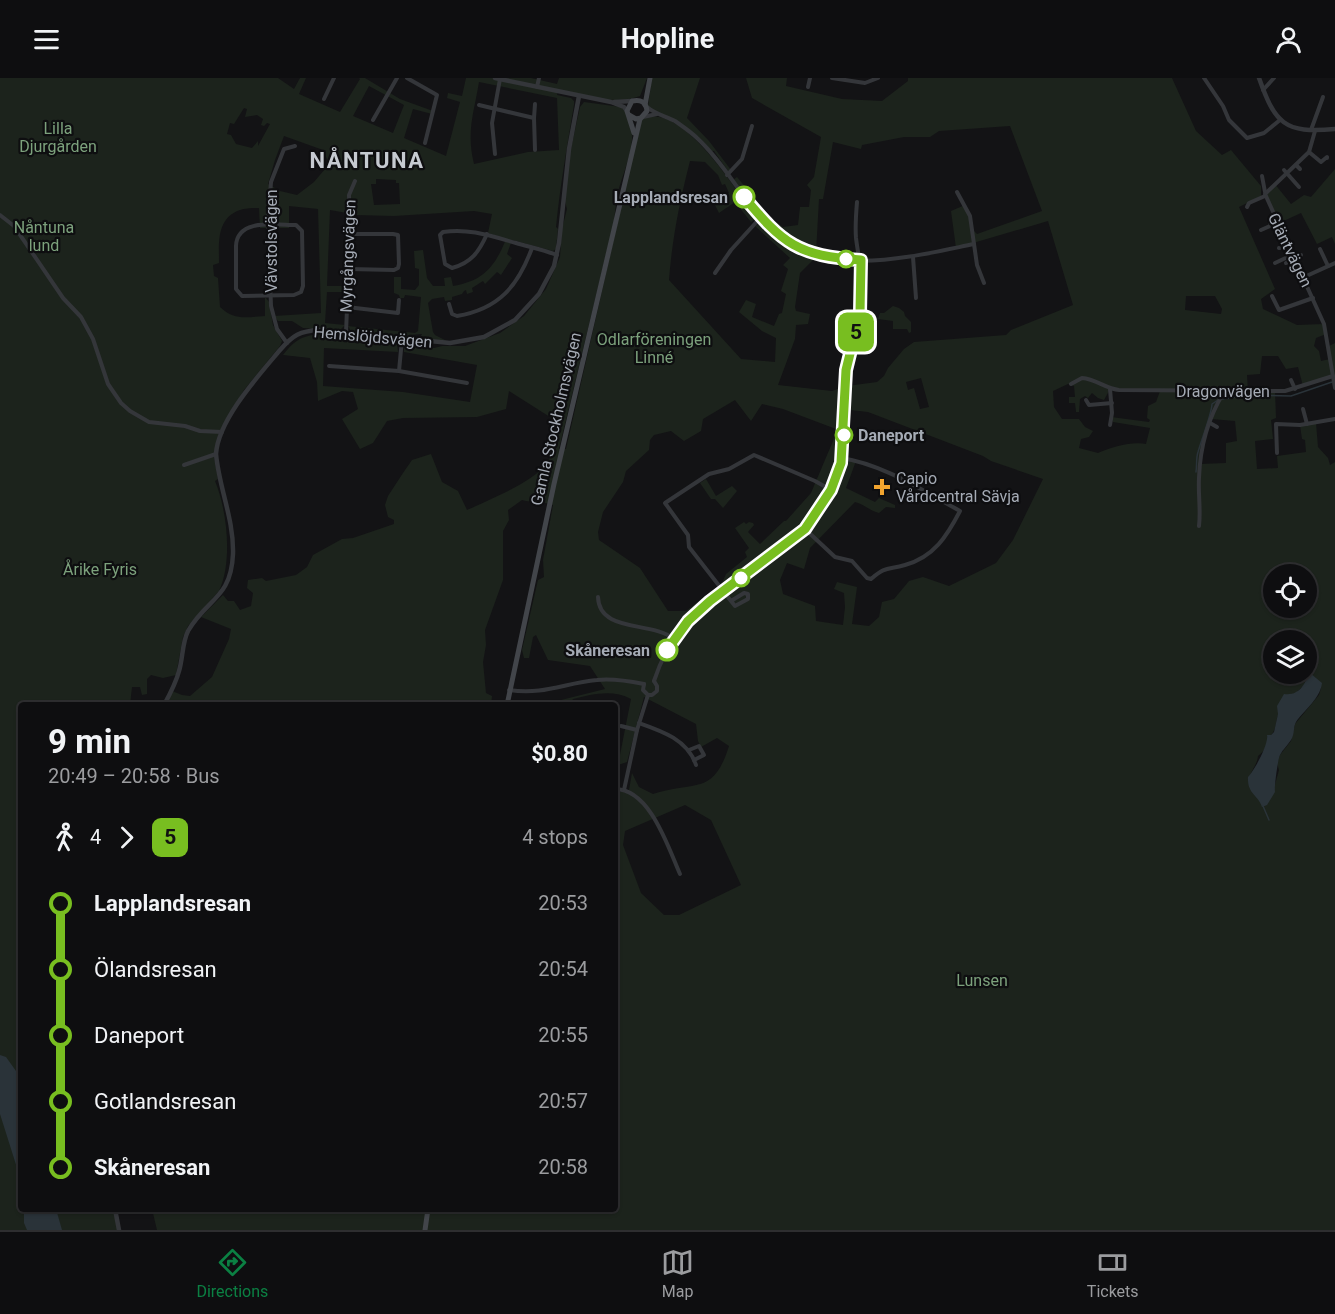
<!DOCTYPE html>
<html lang="en">
<head>
<meta charset="utf-8">
<style>
  :root { --surface:#0e0e10; --page:#171719; --text:#f1f3f6; --muted:#9b9c9f; --line:#2e2e30; --accent:#0b8043 }
  body { margin:0; font-family:Roboto,sans-serif; background:var(--page); color:var(--text); height:100vh; display:flex; flex-direction:column; font-size:22px; white-space:nowrap }
  * { box-sizing:border-box; margin:0 }
  p { font-size:20px; color:var(--muted) }
  .icon { flex:none; width:33px; height:33px; fill:none; stroke:currentColor; stroke-width:2; stroke-linecap:round; stroke-linejoin:round }
  .map { position:relative; flex:1; overflow:hidden }
  .details { position:absolute; left:18px; top:624px; width:600px; height:510px; display:flex; flex-direction:column; background:var(--surface); border-radius:6px; box-shadow:0 2px 4px #0004,0 0 0 2px var(--line) }
  .details>* { flex:none }
  .badge { padding:0 12px; border-radius:9px; font-size:21px; line-height:39px }
  .fabs { position:absolute; left:1263px; top:486px; display:grid; gap:12px }
  .fabs a { display:grid; place-items:center; width:54px; height:54px; border-radius:50%; background:var(--surface); box-shadow:0 2px 4px #0004,0 0 0 2px var(--line); font-size:30px }
  .map>.badge { position:absolute; translate:-50% -50%; box-shadow:0 0 0 3px #fff }
  .legs { display:flex; align-items:center; gap:9px; height:66px; padding:0 30px; font-size:20px }
  .legs p { margin-inline-start:auto }
  .head { display:flex; align-items:center; justify-content:space-between; height:102px; padding:0 30px }
  h1 { font-size:33px; font-weight:700; line-height:45px }
  ul { padding:0 30px; list-style:none }
  li { display:flex; align-items:center; gap:21px; height:66px; font-size:22px }
  li i { display:grid; place-items:center; width:9px; height:100%; margin:0 8px; background:currentColor }
  li i::after { content:''; width:15px; height:15px; margin:-8px; border:4px solid; border-radius:50%; background:var(--surface) }
  li p { margin-inline-start:auto }
  li:first-child i { background:linear-gradient(#0000 50%,currentColor 0) }
  li:last-child i { background:linear-gradient(currentColor 50%,#0000 0) }
  header { display:flex; justify-content:space-between; align-items:center; height:78px; padding:0 30px; background:var(--surface); font-size:27px; font-weight:700 }
  .dock { display:flex; justify-content:space-around; align-items:center; height:84px; border-top:2px solid var(--line); background:var(--surface); font-size:16px; color:var(--muted) }
  .dock a { display:grid; justify-items:center; gap:3px }
  .dock .on { color:var(--accent) }
  .map>svg:first-child { display:block }
  .green { fill:#1c231c; fill-rule:evenodd }
  .water { fill:#2a3339 }
  .lines { fill:none; stroke-linecap:round; stroke-linejoin:round }
  .stream { stroke:#2a3339; stroke-width:1.5 }
  .minor { stroke:#34363a; stroke-width:4 }
  .tertiary { stroke:#34363a; stroke-width:4.5 }
  .secondary { stroke:#42454a; stroke-width:5 }
  .line-1-casing { stroke:#fff; stroke-width:14 }
  .line-1 { stroke:#78be20; stroke-width:9 }
  .stop-1-dot { fill:#fff; stroke:#78be20; stroke-width:3 }
  .poi-dot { fill:#f1a42f; stroke:#0e0e10; stroke-width:2 }
  .labels { text-anchor:middle; dominant-baseline:central; stroke-width:4.5; stroke-linejoin:round; paint-order:stroke }
  .park-label { font-size:16px; fill:#7ca17c; stroke:#0e0e10 }
  .stop-label { font-size:16px; font-weight:bold; fill:#a5abb5; stroke:#0e0e10; text-anchor:end }
  .street-label { font-size:16px; fill:#a5abb5; stroke:#0e0e10 }
  .poi-label { font-size:16px; fill:#a5abb5; stroke:#0e0e10; text-anchor:start }
  .district-label { font-size:22px; font-weight:bold; letter-spacing:1.5px; fill:#c6cad1; stroke:#0e0e10 }
</style>
</head>
<body>
<header><svg class="icon" aria-label="menu" viewBox="0 0 24 24"><path d="M4 6h16M4 12h16M4 18h16"/></svg>Hopline<svg class="icon" aria-label="person" viewBox="0 0 24 24"><circle cx="12" cy="8" r="4"/><path d="M4 21q1-7 8-7t8 7"/></svg></header>
<div class="map">
<svg width="1335" height="1152" viewBox="0 0 1335 1152">
  <rect width="100%" height="100%" fill="#131315"/>
  <g class="green">
    <path d="M0,0H278L294,11L300,0H306L299,16L340,34L360,1L359,0H365L400,21L433,33L432,36L413,31L404,60L446,78L460,24L447,20L448,15L462,18L466,0H531L557,6L559,0H647L640,18C614,28 584,17 558,12L557,17L571,20L574,23V27C567,68 560,109 556,149L558,151L556,171L553,173L512,162L507,176L512,180L501,197L497,194L485,206L483,203L472,210L473,214L467,216L466,212L464,213L462,216L452,219V222L445,223L444,219L432,221L428,225L433,254L435,257L447,263L429,261V259L421,258L422,256L409,257L408,259L351,253L348,248L415,255L418,253L421,219L405,217L404,220H400L399,217L394,215V199H401V211L415,212L419,207V191L415,190L414,173L423,172L427,200L433,208H445L444,200L451,199L453,208C483,203 495,189 506,161L488,155L492,136L474,133L394,138L355,137L351,140L347,135L330,132L327,208H346V214H327L325,245L345,247L340,252L303,250L292,243H278L274,238L321,235L318,131L289,128V150H260L259,130C253,130 245,130 240,132C216,140 219,166 219,185L213,187L214,198L218,200L220,229C235,243 246,239 265,238V220H266L269,224L273,247L282,263L280,268L244,312L218,358L215,370L214,379L218,401L215,403C227,432 233,483 219,513L188,548L183,559L176,597L163,600L151,597L147,601V616L142,617L140,609H132L130,627H21V1131H115L119,1152H0ZM479,4L557,20L559,72L528,74L474,86C466,53 474,35 479,4ZM369,8L404,27L393,55L353,38ZM244,30L247,31L245,39L257,37L263,41L261,47L264,48L267,45L270,46L258,68V63L252,70L236,66L231,57L227,56L230,45L234,46ZM284,58L323,72L330,88L325,91L314,104L297,117L280,113L268,106L275,82ZM376,101L396,102V105H399L400,126L374,127L371,106H376Z"/>
    <path d="M652,0H700L687,40L709,63L731,92L728,93L714,73H712L684,48L652,32L648,28Z"/>
    <path d="M746,0H787L786,8L842,21L882,23L908,3V0H1172L1196,53L1222,77L1231,72L1261,108V118L1239,129L1275,211L1261,221L1263,231L1297,247L1324,246L1326,256L1316,260L1314,268L1319,273L1321,283L1330,281L1329,268L1335,265V303L1333,298L1303,308L1298,289L1286,291L1278,278H1262L1260,296L1247,297L1248,313H1275L1276,340L1271,342L1273,361L1255,363L1257,391L1278,390L1277,378L1306,374L1305,362L1302,361L1300,347L1316,345L1318,369L1328,380L1330,387L1335,384V1152H157L152,1131H615V714H630L629,712L632,695L639,709L653,716C695,702 713,719 729,668L717,660L701,669L698,663L696,646L644,619L627,684L618,687L631,621C613,611 592,616 573,621L569,627H530L539,622L549,625L605,611L590,588L548,582L536,557L533,559L529,580H524L522,572L538,502L544,499L543,482L553,427C543,423 533,425 522,422L508,432L509,442L503,453V502L485,552L486,567L483,584L486,615L492,618L491,627H166L172,613L182,617L190,618L212,599L229,561L231,551L201,539L223,517L228,523H234L240,532L251,528L253,515L247,510L248,502L262,500L266,503L296,497L307,489L313,477L342,461L353,460L394,446V442L388,439L385,427L388,418L403,395L412,382L431,376L442,404L458,413L467,432C488,422 534,404 547,385C554,373 557,359 561,346L509,313L506,331L477,339L403,340L387,343L373,365L360,371L342,341L358,331L353,314L342,313L318,323L317,304L310,280L283,277C294,263 301,258 319,256L397,264L398,274L324,270L323,308L403,314L470,324L477,287L404,274V268L408,266L434,270L442,268H465L500,255L524,238L546,211L560,179L562,151L567,131L565,123L570,75L580,29L584,24L621,29C645,49 624,91 618,114C616,124 615,133 614,143L559,371H566L641,42C680,20 735,111 754,137V142L751,144L735,124L719,135L714,125L729,115L725,106L722,107L718,97L705,84L690,83C680,122 672,161 669,202L741,281L775,284L776,260L762,253L739,234L746,222L756,226L752,239L774,248L779,236L782,235L786,216L781,213L788,191L783,187L790,180L755,148L762,144C778,161 794,171 816,179L800,195L795,229L796,233L810,236L808,246L796,247L795,261L778,307L832,313L847,308L877,304L884,298L888,290L904,271L914,264L1006,257L1011,252L1073,227L1048,143L956,170L951,133L965,127L973,152L977,156L1042,133L1010,48L939,53L930,59H904L862,67L861,71L833,64L823,121H819L816,175C776,160 758,134 733,102L737,99L771,140L783,149L798,147L800,129H809L811,112L807,107L814,99L821,59L752,20ZM1186,218H1215L1222,231L1221,236L1185,232ZM921,300L929,329L920,331L914,310L908,312L906,304ZM1068,306L1074,308L1075,319H1069V325H1075L1076,334H1079L1080,321L1085,318L1088,320L1092,315L1098,320L1104,322L1109,313H1160L1156,324L1148,328L1147,340L1150,342L1149,344L1111,339L1113,344L1150,350L1146,366C1133,363 1111,369 1098,375L1079,370L1081,361L1089,359L1093,353L1085,349L1079,341H1062L1054,329L1053,313ZM735,322L751,343L762,326L783,331L836,351L833,363L811,415L786,443H784L760,466L748,454L754,447L753,445L749,444L746,446L744,444L735,450L749,470L745,474L747,479L726,496L722,505L686,533H668L640,490L599,462L598,454L603,434L623,404L626,393L649,372L650,362L654,357L671,353L684,363L701,353L703,341ZM841,331L868,334L983,378L991,383L1043,401L1013,462L996,485L949,508L923,499L909,503L894,521L882,524L879,539L869,548L852,546L857,509L837,504L834,511L844,515L845,529L843,547L816,543L815,528L783,516L780,502L787,485L804,491L810,470L855,424C864,426 870,433 879,435L886,429L895,430V427L879,420L875,424L846,410L856,383L844,381C842,407 824,433 808,452L803,451L830,410L837,390ZM1211,341L1235,343L1237,363L1226,365V385L1200,386L1204,358ZM1274,496H1306V530H1274ZM1274,562H1306V596H1274ZM1310,596L1318,603L1321,610L1319,617L1295,646L1291,663L1280,677L1277,685L1279,692L1274,710L1248,704C1249,695 1257,688 1258,678C1265,673 1269,666 1267,658L1271,657C1277,651 1275,643 1279,635C1288,617 1303,614 1310,596ZM685,727L711,742L741,807L679,837H664L641,815L623,767L625,753Z"/>
    <path d="M1335,91V166L1332,159L1317,166L1301,135L1277,146L1265,116L1274,105L1291,126L1304,117L1311,119Z"/>
    <path d="M893,228L899,230L904,234L905,238L911,244V254L909,255L907,251H893V243L878,241L880,235H884Z"/>
    <path d="M706,401L716,418L732,408L737,413L723,430L715,421H711L700,405Z"/>
  </g>
  <g class="water">
    <path d="M1310,595L1322,605C1320,621 1305,631 1296,644C1293,649 1295,656 1291,662C1288,667 1283,671 1280,677C1278,680 1274,710 1275,714L1267,727L1262,729C1258,717 1247,716 1248,699C1254,693 1269,666 1267,657H1271L1274,654L1278,636L1277,628L1284,616C1300,618 1304,606 1310,595Z"/>
    <path d="M0,977L6,979L21,1000V1112L18,1093L0,1036Z"/>
    <path d="M24,1131H56L62,1152H27L24,1145Z"/>
  </g>
  <g class="lines">
    <g class="stream">
      <path d="M1222,321L1253,317L1291,318L1332,304"/>
      <path d="M1196,394C1197,387 1196,380 1198,374C1201,363 1212,335 1212,326L1218,322"/>
      <path d="M1263,728L1269,742"/>
    </g>
    <g class="minor">
      <path d="M407,0L437,17L425,65"/>
      <path d="M832,0L865,5L878,0"/>
      <path d="M1204,0L1223,28L1229,42L1247,60L1264,55L1280,42"/>
      <path d="M537,9L539,0"/>
      <path d="M808,9L810,0"/>
      <path d="M1263,12L1274,0"/>
      <path d="M324,21L334,0"/>
      <path d="M479,27L534,40L535,72"/>
      <path d="M647,29C655,36 665,38 675,43C682,48 691,54 697,60C725,86 742,121 769,149C821,203 910,179 974,166"/>
      <path d="M643,39L657,36"/>
      <path d="M534,40L535,26"/>
      <path d="M373,42L397,0"/>
      <path d="M1311,52L1323,19"/>
      <path d="M1315,53L1309,74L1265,116L1324,246L1335,310"/>
      <path d="M1309,74L1321,84L1327,79V80"/>
      <path d="M495,76L492,45L500,1"/>
      <path d="M1296,87L1300,91"/>
      <path d="M1284,92L1299,109"/>
      <path d="M727,97L742,81L752,48"/>
      <path d="M1262,98L1265,114"/>
      <path d="M957,114L970,138L977,187L984,205"/>
      <path d="M1247,129L1249,125L1265,118"/>
      <path d="M0,137L14,148L63,220L81,239L93,261L108,306L121,325L130,333L149,344L185,348L200,353L222,354"/>
      <path d="M1270,145L1276,142"/>
      <path d="M296,147L302,153L303,208L301,214L294,217L242,218L236,211V168C237,140 276,147 296,147Z"/>
      <path d="M1261,152L1277,145"/>
      <path d="M487,156C479,174 471,185 452,190L445,186L440,157L443,154C469,150 491,158 516,165C530,169 544,172 557,177"/>
      <path d="M1279,170L1287,168"/>
      <path d="M1320,171L1328,188"/>
      <path d="M913,179L916,220"/>
      <path d="M1275,185L1292,177H1301"/>
      <path d="M1286,185L1294,181"/>
      <path d="M349,191L394,192L398,190L399,186L398,157L393,156H350"/>
      <path d="M715,195L731,172L761,139"/>
      <path d="M1302,200L1335,185"/>
      <path d="M1272,218L1279,232L1313,220"/>
      <path d="M449,226L452,236L457,238C499,231 518,208 532,170"/>
      <path d="M347,229L398,235L399,222"/>
      <path d="M346,255L350,156L349,117L355,103"/>
      <path d="M287,265L277,251L271,228L268,144L271,104L284,71L295,68"/>
      <path d="M329,288L399,293L467,305"/>
      <path d="M399,293L402,261"/>
      <path d="M1291,302L1295,311"/>
      <path d="M1071,306L1082,300C1096,301 1106,311 1119,312L1285,313L1333,298"/>
      <path d="M1086,322L1089,327L1112,325"/>
      <path d="M1303,331L1307,346"/>
      <path d="M1210,345L1217,349"/>
      <path d="M1110,347L1112,335L1110,311"/>
      <path d="M1277,375L1276,346L1300,347L1335,341"/>
      <path d="M184,387L216,376"/>
      <path d="M1199,448C1201,432 1198,416 1199,400C1200,370 1208,340 1224,314"/>
      <path d="M805,451L835,479L852,483L867,500L871,501C886,488 887,492 905,487C934,479 947,458 960,433C923,413 883,386 841,380"/>
      <path d="M598,519C599,555 652,543 674,561"/>
      <path d="M731,523L735,528L748,521V516L744,515L731,523L689,469L688,457L665,425L709,396L729,391L754,377L815,403L831,412"/>
      <path d="M654,603C660,585 668,567 681,551C715,510 766,489 804,452C852,406 841,348 847,290C848,276 854,264 857,250C860,237 861,223 862,210C862,192 858,177 856,160C855,148 856,136 857,124"/>
      <path d="M644,606L643,612L648,617"/>
      <path d="M509,612C545,617 564,605 597,602C613,600 629,603 644,606"/>
      <path d="M648,617H652L657,613V608L654,603"/>
      <path d="M639,645C662,653 688,662 696,687"/>
      <path d="M621,648L637,652"/>
      <path d="M689,672L699,668L704,677L694,682"/>
      <path d="M615,711C650,711 668,769 680,796"/>
      <path d="M624,712L637,652L648,617"/>
    </g>
    <g class="tertiary">
      <path d="M495,0L611,24L624,29L627,33"/>
      <path d="M1259,0C1275,45 1284,56 1335,51"/>
      <path d="M614,24L632,23"/>
      <path d="M164,627C170,616 176,605 179,593C183,580 182,565 188,553C207,520 231,521 233,476C234,441 219,410 216,376C218,342 259,297 280,272C293,257 300,253 319,252L450,265L484,259L515,242L539,216L554,188L559,165L569,71L579,18"/>
      <path d="M115,1131L119,1152"/>
    </g>
    <g class="secondary">
      <path d="M645,27L650,0"/>
      <path d="M629,37L636,41L641,40L647,33C646,24 641,21 632,23L627,33L634,55"/>
      <path d="M507,627L554,406L640,41"/>
      <path d="M425,1152L428,1131"/>
    </g>
  </g>
  <g class="lines">
    <defs>
      <path id="line-1" d="M667,572L688,543L710,523L805,451L831,412L841,385L846,292L860,235L861,182C798,178 783,166 744,119"/>
    </defs>
    <use href="#line-1" class="line-1-casing"/>
    <use href="#line-1" class="line-1"/>
  </g>
  <g class="stop-1-dot">
    <circle cx="744" cy="119" r="10"/>
    <circle cx="846" cy="181" r="8"/>
    <circle cx="844" cy="357" r="8"/>
    <circle cx="741" cy="500" r="8"/>
    <circle cx="667" cy="572" r="10"/>
  </g>
  <path class="poi-dot" d="M879 400h6v6h6v6h-6v6h-6v-6h-6v-6h6z"/>
  <g class="labels">
    <g class="park-label">
      <text x="58" y="50">Lilla<tspan x="58" dy="18">Djurgården</tspan></text>
      <text x="44" y="149">Nåntuna<tspan x="44" dy="18">lund</tspan></text>
      <text x="654" y="261">Odlarföreningen<tspan x="654" dy="18">Linné</tspan></text>
      <text x="100" y="491">Årike Fyris</text>
      <text x="982" y="902">Lunsen</text>
    </g>
    <g class="stop-label">
      <text x="728" y="119">Lapplandsresan</text>
      <text x="858" y="357" text-anchor="start">Daneport</text>
      <text x="650" y="572">Skåneresan</text>
    </g>
    <g class="street-label">
      <text transform="translate(271 163) rotate(-90)">Vävstolsvägen</text>
      <text transform="translate(1290 172) rotate(64)">Gläntvägen</text>
      <text transform="translate(348 178) rotate(-88)">Myrgångsvägen</text>
      <text transform="translate(373 259) rotate(5)">Hemslöjdsvägen</text>
      <text x="1223" y="313">Dragonvägen</text>
      <text transform="translate(556 341) rotate(-77)">Gamla Stockholmsvägen</text>
    </g>
    <g class="poi-label">
      <text x="896" y="400">Capio<tspan x="896" dy="18">Vårdcentral Sävja</tspan></text>
    </g>
    <g class="district-label">
      <text x="367" y="82">NÅNTUNA</text>
    </g>
  </g>
</svg>
<div class="fabs">
<a><svg class="icon" aria-label="locate" viewBox="0 0 24 24"><circle cx="12" cy="12" r="6"/><path d="M12 2v4M12 18v4M2 12h4M18 12h4"/></svg></a>
<a><svg class="icon" aria-label="layers" viewBox="0 0 24 24"><path d="M12 4l9 5-9 5-9-5zM3 14l9 5 9-5"/></svg></a>
</div>
<b class="badge" style="left:856px;top:254px;background:#78be20;color:#111">5</b>
<section class="details">
<div class="head"><div><h1>9 min</h1><p>20:49 – 20:58 · Bus</p></div><b>$0.80</b></div>
<div class="legs"><svg class="icon" aria-label="walk" viewBox="0 0 24 24"><circle cx="13" cy="4" r="2"/><path d="M13 8l-2 6 4 7M11 14l-3 7M7 12l3-4h3l4 4"/></svg>4<svg class="icon" aria-label="forward" viewBox="0 0 24 24"><path d="M9 5l7 7-7 7"/></svg><b class="badge" style="background:#78be20;color:#111">5</b><p>4 stops</p></div>
<ul>
<li><i style="color:#78be20"></i><b>Lapplandsresan</b><p>20:53</p></li>
<li><i style="color:#78be20"></i><span>Ölandsresan</span><p>20:54</p></li>
<li><i style="color:#78be20"></i><span>Daneport</span><p>20:55</p></li>
<li><i style="color:#78be20"></i><span>Gotlandsresan</span><p>20:57</p></li>
<li><i style="color:#78be20"></i><b>Skåneresan</b><p>20:58</p></li>
</ul>
</section>
</div>
<nav class="dock">
<a class="on"><svg class="icon" aria-label="directions" viewBox="0 0 24 24"><path d="M12 3l9 9-9 9-9-9zM9 14v-3h6M13 9l2 2-2 2"/></svg>Directions</a>
<a><svg class="icon" aria-label="map" viewBox="0 0 24 24"><path d="M3 6l6-2 6 2 6-2v14l-6 2-6-2-6 2zM9 4v14M15 6v14"/></svg>Map</a>
<a><svg class="icon" aria-label="tickets" viewBox="0 0 24 24"><path d="M3 7h18v10H3zM15 7v10"/></svg>Tickets</a>
</nav>
</body>
</html>
